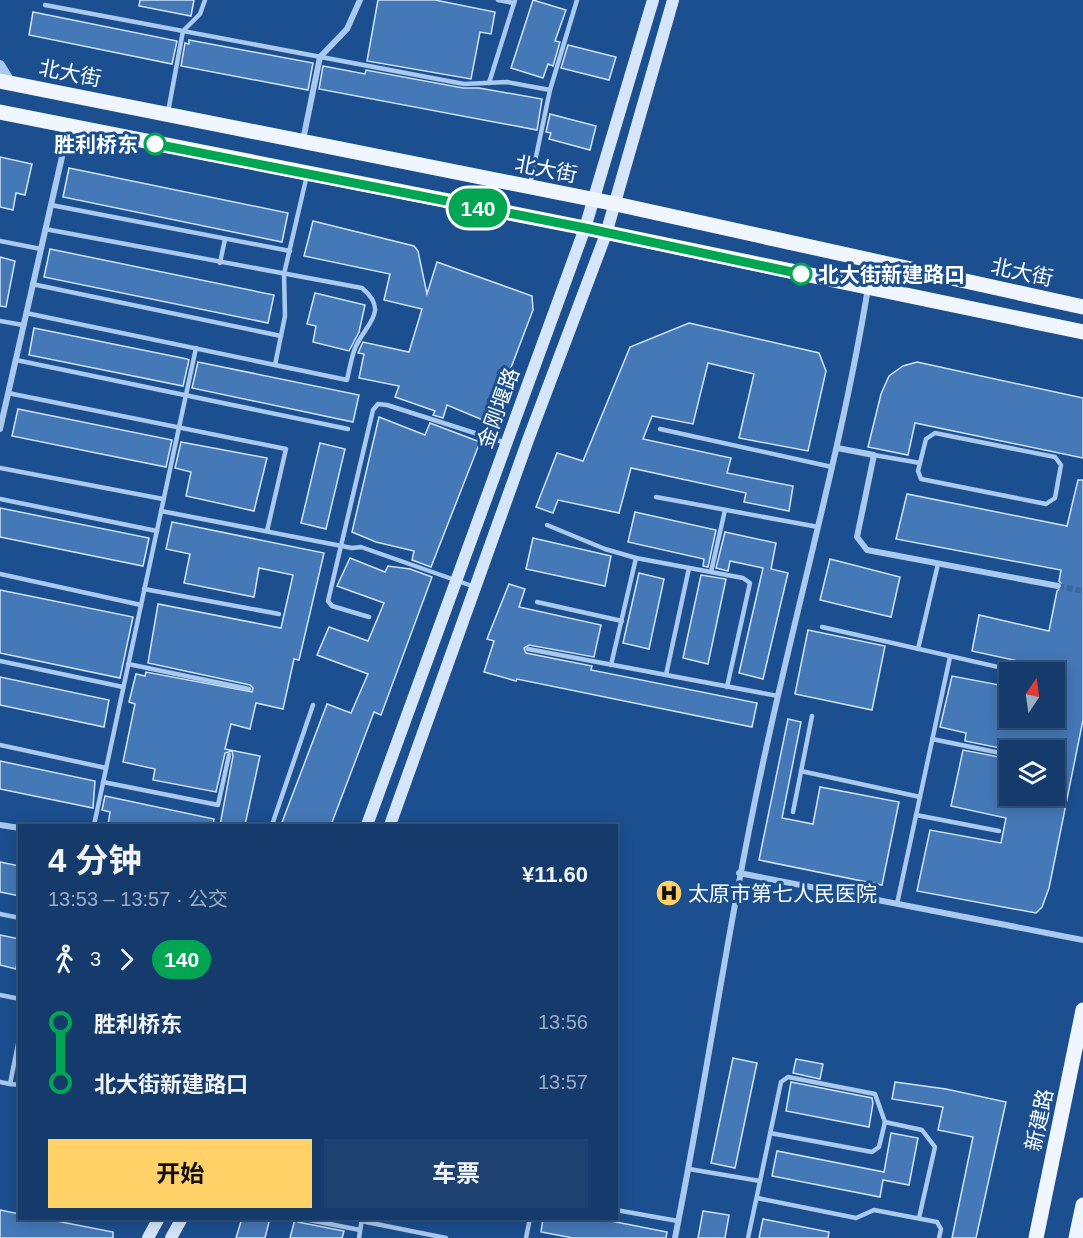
<!DOCTYPE html>
<html lang="zh">
<head>
<meta charset="utf-8">
<style>
  :root { --surface:#143b6b; --page:#1d4271; --text:#f1f3f6; --muted:#9dadc1; --line:#33557e; --accent:#ffd166 }
  body { margin:0; font-family:Helvetica,"Noto Sans SC",sans-serif; background:var(--page); color:var(--text); height:100vh; display:flex; flex-direction:column; font-size:22px; white-space:nowrap }
  * { box-sizing:border-box; margin:0 }
  p { font-size:20px; color:var(--muted) }
  .icon { flex:none; width:33px; height:33px; fill:none; stroke:currentColor; stroke-width:2; stroke-linecap:round; stroke-linejoin:round }
  .map { position:relative; flex:1; overflow:hidden }
  .details { position:absolute; left:18px; top:824px; width:600px; height:396px; display:flex; flex-direction:column; background:var(--surface); border-radius:0px; box-shadow:0 3px 15px #0003,0 0 0 2px var(--line) }
  .details>* { flex:none }
  .badge { padding:0 12px; border-radius:20px; font-size:21px; line-height:39px }
  .needle { width:39px; rotate:13deg }
  .tools { position:absolute; left:999px; top:662px; display:grid; gap:12px }
  .tools a { display:grid; place-items:center; width:66px; height:66px; border-radius:0px; background:var(--surface); box-shadow:0 3px 15px #0003,0 0 0 2px var(--line); font-size:30px }
  .map>.badge { position:absolute; translate:-50% -50%; box-shadow:0 0 0 3px #fff }
  .legs { display:flex; align-items:center; gap:9px; height:66px; padding:0 30px; font-size:20px }
  .legs p { margin-inline-start:auto }
  .headline { display:flex; align-items:center; justify-content:space-between; height:102px; padding:0 30px }
  h1 { font-size:33px; font-weight:700; line-height:45px }
  .action { display:flex; gap:12px; margin-top:auto; padding:12px 30px }
  .action a { flex:1; height:69px; border-radius:0px; background:var(--accent); color:#111; font-size:24px; font-weight:700; line-height:69px; text-align:center }
  .action a+a { background:var(--page); color:var(--text) }
  ul { padding:0 30px; list-style:none }
  li { display:flex; align-items:center; gap:21px; height:60px; font-size:22px }
  li i { display:grid; place-items:center; width:9px; height:100%; margin:0 8px; background:currentColor }
  li i::after { content:''; width:15px; height:15px; margin:-8px; border:4px solid; border-radius:50%; background:var(--surface) }
  li p { margin-inline-start:auto }
  li:first-child i { background:linear-gradient(#0000 50%,currentColor 0) }
  li:last-child i { background:linear-gradient(currentColor 50%,#0000 0) }
  .map>svg:first-child { display:block }
  .building { fill:#4478b7; stroke:#cfe3fa; stroke-width:1.5 }
  .lines { fill:none; stroke-linecap:round; stroke-linejoin:round }
  .minor-tunnel { stroke:#3d69a0; stroke-width:6; stroke-dasharray:6 3; stroke-linecap:butt }
  .service { stroke:#a9c9ee; stroke-width:4.5 }
  .minor { stroke:#a9c9ee; stroke-width:6 }
  .tertiary { stroke:#a9c9ee; stroke-width:10 }
  .secondary { stroke:#d6e6fa; stroke-width:12 }
  .primary { stroke:#f0f6ff; stroke-width:15 }
  .line-1-casing { stroke:#fff; stroke-width:14 }
  .line-1 { stroke:#00a651; stroke-width:9 }
  .stop-1-dot { fill:#fff; stroke:#00a651; stroke-width:3 }
  .labels { text-anchor:middle; dominant-baseline:central; stroke-width:6; stroke-linejoin:round; paint-order:stroke }
  .street-label { font-size:21px; fill:#fff; stroke:#1b4f8f }
  .stop-label { font-size:21px; font-weight:bold; fill:#fff; stroke:#1b4f8f; text-anchor:end }
  .poi-label { font-size:21px; fill:#fff; stroke:#1b4f8f; text-anchor:start }
</style>
</head>
<body>
<div class="map">
<svg width="1083" height="1238" viewBox="0 0 1083 1238">
  <rect width="100%" height="100%" fill="#1b4f8f"/>
  <g class="building">
    <path d="M140,0H194L191,16L139,6Z"/>
    <path d="M378,0H435L495,12L491,34L480,32L471,79L367,61Z"/>
    <path d="M533,0L566,10L555,41L560,42L553,66L548,64L543,78L511,68Z"/>
    <path d="M33,12L177,41L172,64L29,35Z"/>
    <path d="M189,40L313,63L308,90L181,66L185,43L189,44Z"/>
    <path d="M568,45L616,57L609,80L561,68Z"/>
    <path d="M323,66L365,74L366,70L463,88H479L542,99L537,130L319,89Z"/>
    <path d="M550,114L596,126L590,150L549,139L551,133L546,132Z"/>
    <path d="M0,157L32,164L25,195L16,193L13,210L0,207Z"/>
    <path d="M69,168L288,213L282,242L63,197Z"/>
    <path d="M313,221L414,246L418,251L427,294L437,262L532,296L533,310L490,423L447,405L443,418L433,415L435,411L395,397L399,386L359,378L364,354L358,353L363,342L409,352L422,309L384,300L390,274L304,256Z"/>
    <path d="M50,249L274,295L268,323L44,277Z"/>
    <path d="M0,257L15,261L6,307L0,306Z"/>
    <path d="M315,293L365,305L359,332L349,351L313,342L316,326L307,324Z"/>
    <path d="M689,323L819,353L826,371L808,451L739,438L754,374L708,363L693,424L652,416L643,439L731,458L727,473L793,486L789,511L744,502L746,493L631,468L619,513L558,500L553,513L536,507L557,453L583,461L630,347Z"/>
    <path d="M34,328L187,359L189,360L183,386L29,355Z"/>
    <path d="M198,362L359,395L353,422L192,388Z"/>
    <path d="M917,362L1083,398V458L915,423L908,455L868,447L881,394L889,376L903,366Z"/>
    <path d="M18,409L172,440L166,467L12,436Z"/>
    <path d="M379,417L425,435L430,423L480,442L431,567L412,560L414,551L376,542L352,532Z"/>
    <path d="M181,442L267,458L254,511L186,496L191,472L175,468Z"/>
    <path d="M320,443L345,449L326,529L301,523Z"/>
    <path d="M1078,480H1083V720L1049,888L1042,907L1036,913L917,891L930,830L1001,843L1006,818L951,806L963,750L1010,759V795H1054V750H1010L965,741L966,733L940,727L952,676L1010,687V717H1054V672H1040L1041,666L972,651L979,615L1049,631L1057,591L1063,586L1059,581L1061,570L896,539L907,494L1067,526Z"/>
    <path d="M0,508L149,538L143,566L0,537Z"/>
    <path d="M635,512L716,530L708,567L703,566L704,559L628,542Z"/>
    <path d="M172,522L324,553L299,660L294,659L283,709L256,703L250,729L231,724L225,749L260,756L245,825H220L233,756L232,751L225,753L216,792L153,780L155,769L123,762L135,704L129,702L136,674L145,676L146,672L252,692L253,688L250,685L148,663L158,604L281,628L293,575L259,568L254,597L184,583L190,554L166,549Z"/>
    <path d="M725,532L776,543L771,569L788,573L763,679L739,673L763,568L730,561L728,571L716,568Z"/>
    <path d="M533,538L611,556L605,586L526,569Z"/>
    <path d="M350,558L385,572L388,566L410,569L432,577L381,715L374,712L331,825H281L327,704L351,713L368,674L317,655L329,627L368,641L384,603L337,586Z"/>
    <path d="M830,559L900,577L891,617L820,600Z"/>
    <path d="M639,573L664,579L649,649L623,643Z"/>
    <path d="M701,575L726,579L708,664L683,658Z"/>
    <path d="M509,584L525,589L519,607L601,625L594,657L529,645L524,648L526,653L592,666L591,670L757,703L752,727L517,679L516,681L484,672L494,641L487,639Z"/>
    <path d="M0,590L133,617L120,678L0,653Z"/>
    <path d="M808,630L885,646L872,710L795,694Z"/>
    <path d="M0,677L109,700L104,727L0,705Z"/>
    <path d="M788,719L801,722L782,818L813,824L820,787L899,802L882,885L759,860Z"/>
    <path d="M0,761L95,781L93,808L0,789Z"/>
    <path d="M105,796L214,819L213,825H108L110,812L102,810Z"/>
    <path d="M0,862L20,866V896L0,892Z"/>
    <path d="M0,935L20,939L16,969L0,965Z"/>
    <path d="M733,1058L757,1063L735,1168L711,1163Z"/>
    <path d="M796,1059L823,1064L820,1079L793,1073Z"/>
    <path d="M791,1082L872,1098L873,1103L869,1127L786,1111Z"/>
    <path d="M895,1082L946,1089L1006,1102L976,1238H952L973,1137L938,1130L943,1107L892,1099Z"/>
    <path d="M891,1133L918,1138L909,1185L883,1180L880,1197L772,1176L777,1151L884,1172Z"/>
    <path d="M0,1210L20,1214V1218H41L113,1232V1238H0Z"/>
    <path d="M703,1211L729,1215L725,1238H698Z"/>
    <path d="M242,1218H270L265,1238H236Z"/>
    <path d="M543,1218H596L667,1232L666,1238H573L541,1232Z"/>
    <path d="M295,1219L298,1222L344,1231L342,1238H290Z"/>
    <path d="M763,1219L829,1232L828,1238H759Z"/>
  </g>
  <g class="lines">
    <path class="minor-tunnel" d="M1058,586L1083,591"/>
    <g class="service">
      <path d="M498,0L514,3"/>
      <path d="M45,5L464,84L507,82L550,90"/>
      <path d="M489,83L515,0"/>
      <path d="M168,112L183,31L200,14L205,0"/>
      <path d="M530,185L550,90L577,0"/>
      <path d="M51,205L290,251"/>
      <path d="M0,241L41,249"/>
      <path d="M220,263L225,239"/>
      <path d="M32,284L281,336"/>
      <path d="M26,313L347,380C349,371 351,360 354,351C362,326 392,313 362,288L45,229"/>
      <path d="M0,321L23,325"/>
      <path d="M16,360L348,429"/>
      <path d="M275,365L285,316L284,274L307,175"/>
      <path d="M8,393L286,449L267,531"/>
      <path d="M660,429L832,467"/>
      <path d="M874,455L920,463L926,439L935,433L1055,457L1061,465L1055,498L1046,504L921,479L918,471L920,463"/>
      <path d="M0,468L163,499"/>
      <path d="M656,497L818,527"/>
      <path d="M0,499L157,531"/>
      <path d="M161,511L352,548L361,547L475,587"/>
      <path d="M547,525L605,549L636,558L611,665"/>
      <path d="M636,558L743,578L750,583L727,687"/>
      <path d="M711,572L725,510"/>
      <path d="M0,574L141,605"/>
      <path d="M144,589L279,614"/>
      <path d="M537,602L622,621"/>
      <path d="M369,617L332,606L328,601L373,410L378,404L387,405L506,443"/>
      <path d="M822,627L1020,672"/>
      <path d="M528,649L778,696"/>
      <path d="M918,649L938,564"/>
      <path d="M0,661L123,687"/>
      <path d="M128,664L249,689"/>
      <path d="M666,675L689,568"/>
      <path d="M932,739L1010,755"/>
      <path d="M0,745L106,768"/>
      <path d="M801,771L920,797"/>
      <path d="M103,782L218,805L229,755"/>
      <path d="M793,812L812,716"/>
      <path d="M916,815L999,831"/>
      <path d="M94,825L196,348"/>
      <path d="M272,825L313,705"/>
      <path d="M897,904L950,657"/>
      <path d="M0,914L20,918"/>
      <path d="M0,995L20,999"/>
      <path d="M0,1082L10,1084L20,1034"/>
      <path d="M10,1084L20,1085"/>
      <path d="M770,1133L872,1152L879,1147L885,1122"/>
      <path d="M689,1169L760,1181"/>
      <path d="M757,1198L856,1218L874,1210L937,1222L941,1229L939,1238"/>
      <path d="M616,1210L678,1221"/>
      <path d="M299,1218L360,1230"/>
      <path d="M361,1221L446,1238"/>
      <path d="M359,1238L362,1218"/>
      <path d="M526,1238L530,1218"/>
      <path d="M748,1238L781,1082L788,1077L875,1094L885,1122L922,1130L935,1147L919,1218"/>
    </g>
    <g class="minor">
      <path d="M303,140L320,57L347,29L360,0"/>
      <path d="M0,429L69,126"/>
      <path d="M837,448L874,455L857,537L867,550L1058,586"/>
      <path d="M0,825L20,828"/>
      <path d="M739,873L1083,940"/>
      <path d="M675,1238C708,1072 731,905 768,740C801,589 843,440 868,288"/>
    </g>
    <path class="tertiary" d="M0,65L11,83"/>
    <g class="secondary">
      <path d="M367,825L585,228L653,0"/>
      <path d="M390,825L528,440L606,234L673,0"/>
      <path d="M148,1238L159,1218"/>
      <path d="M171,1238L182,1218"/>
    </g>
    <g class="primary">
      <path d="M0,81L616,204L1083,307"/>
      <path d="M0,112L585,228L1083,332"/>
      <path d="M1036,1238L1083,1010"/>
      <path d="M1076,1238L1083,1205"/>
    </g>
  </g>
  <g class="lines">
    <defs>
      <path id="line-1" d="M155,144L585,228L801,274"/>
    </defs>
    <use href="#line-1" class="line-1-casing"/>
    <use href="#line-1" class="line-1"/>
  </g>
  <defs>
    <symbol id="hospital-disc" viewBox="-11 -11 22 22"><circle r="9.5" fill="#ffd166" stroke="#1b4f8f"/><path d="M-5-5h3v3.5h4V-5h3V5h-3V1.5h-4V5h-3Z" fill="#111"/></symbol>
  </defs>
  <g fill-rule="evenodd">
    <use href="#hospital-disc" x="654" y="878" width="30" height="30"/>
  </g>
  <g class="stop-1-dot">
    <circle cx="155" cy="144" r="10"/>
    <circle cx="801" cy="274" r="10"/>
  </g>
  <g class="labels">
    <g class="street-label">
      <text transform="translate(70 73) rotate(11)">北大街</text>
      <text transform="translate(546 169) rotate(11)">北大街</text>
      <text transform="translate(1022 272) rotate(12)">北大街</text>
      <text transform="translate(498 408) rotate(-70)">金刚堰路</text>
      <text transform="translate(1039 1120) rotate(-78)">新建路</text>
    </g>
    <g class="stop-label">
      <text x="138" y="144">胜利桥东</text>
      <text x="818" y="274" text-anchor="start">北大街新建路口</text>
    </g>
    <g class="poi-label">
      <text x="688" y="893">太原市第七人民医院</text>
    </g>
  </g>
</svg>
<div class="tools">
<a><svg class="needle" viewBox="-14 -14 28 28"><path d="M0-13l5 13h-10z" fill="#e53935"/><path d="M0 13l5-13h-10z" fill="#9dadc1"/></svg></a>
<a><svg class="icon" aria-label="layers" viewBox="0 0 24 24"><path d="M12 4l9 5-9 5-9-5zM3 14l9 5 9-5"/></svg></a>
</div>
<b class="badge" style="left:478px;top:208px;background:#00a651;color:#fff">140</b>
<section class="details">
<div class="headline"><div><h1>4 分钟</h1><p>13:53 – 13:57 · 公交</p></div><b>¥11.60</b></div>
<div class="legs"><svg class="icon" aria-label="walk" viewBox="0 0 24 24"><circle cx="13" cy="4" r="2"/><path d="M13 8l-2 6 4 7M11 14l-3 7M7 12l3-4h3l4 4"/></svg>3<svg class="icon" aria-label="forward" viewBox="0 0 24 24"><path d="M9 5l7 7-7 7"/></svg><b class="badge" style="background:#00a651;color:#fff">140</b></div>
<ul>
<li><i style="color:#00a651"></i><b>胜利桥东</b><p>13:56</p></li>
<li><i style="color:#00a651"></i><b>北大街新建路口</b><p>13:57</p></li>
</ul>
<div class="action"><a>开始</a><a>车票</a></div>
</section>
</div>
</body>
</html>
